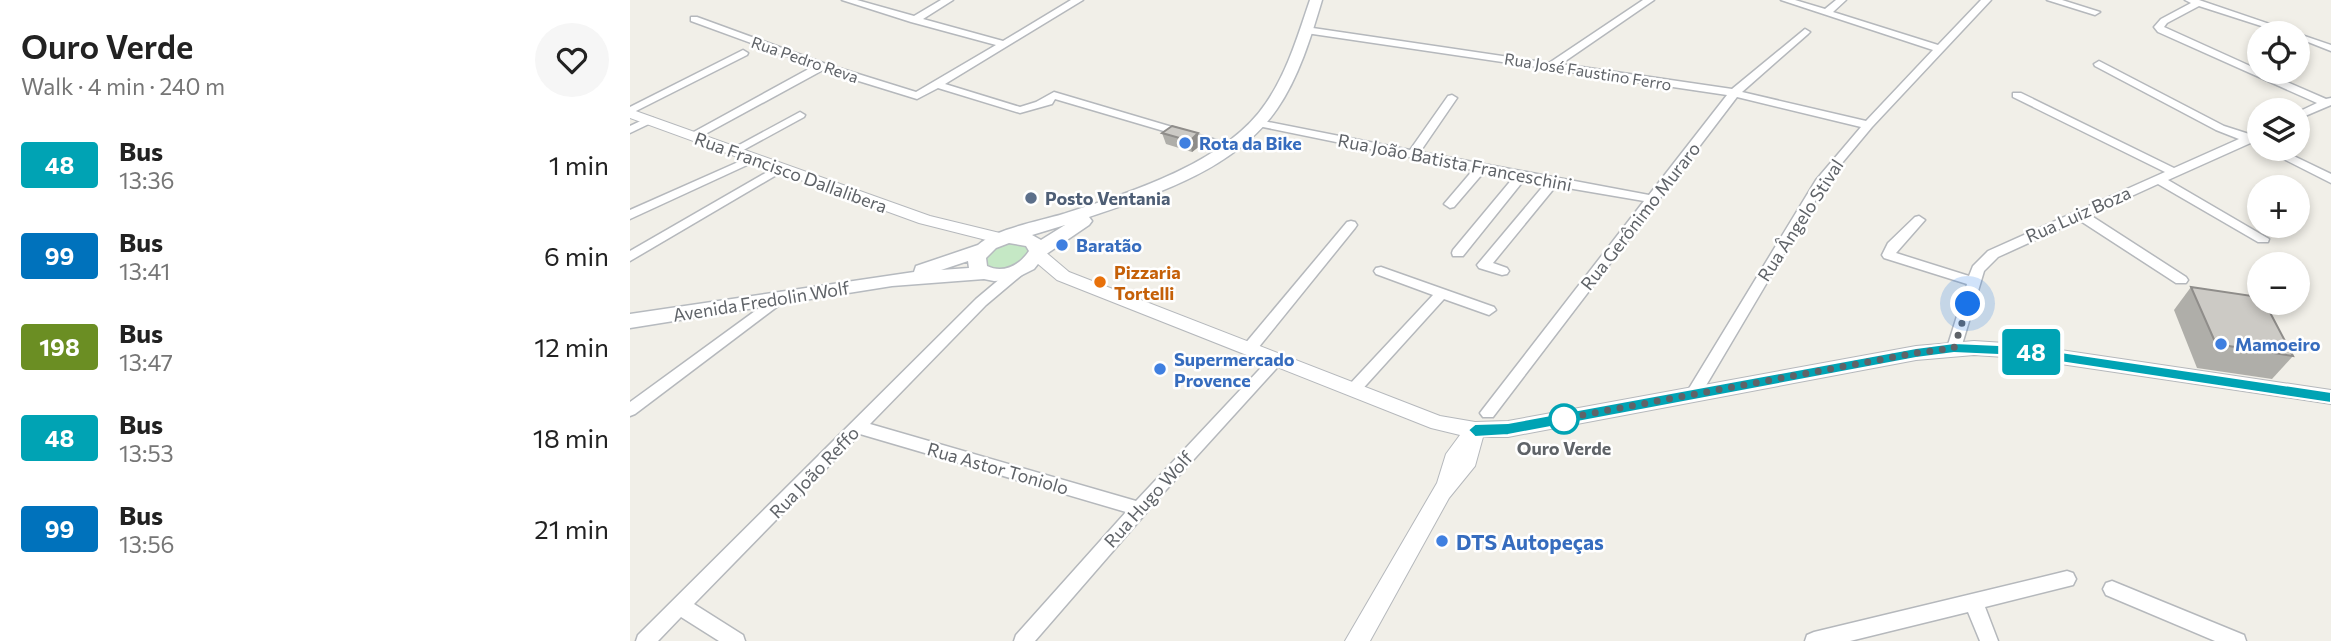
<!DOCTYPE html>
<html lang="en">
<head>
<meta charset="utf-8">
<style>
  :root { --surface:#fff; --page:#f6f6f6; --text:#222; --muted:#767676 }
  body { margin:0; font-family:Commissioner,sans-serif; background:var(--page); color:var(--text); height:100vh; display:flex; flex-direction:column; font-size:26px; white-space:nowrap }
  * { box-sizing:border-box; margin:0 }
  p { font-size:23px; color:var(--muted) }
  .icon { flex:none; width:38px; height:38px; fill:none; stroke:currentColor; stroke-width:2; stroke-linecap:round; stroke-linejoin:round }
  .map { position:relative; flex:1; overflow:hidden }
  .drawer { display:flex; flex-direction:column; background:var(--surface); width:630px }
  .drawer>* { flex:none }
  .badge { padding:0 14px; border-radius:5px; font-size:24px; line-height:46px }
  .tools { position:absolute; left:1617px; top:21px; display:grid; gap:14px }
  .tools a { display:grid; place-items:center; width:63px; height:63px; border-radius:50%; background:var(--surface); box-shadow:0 4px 10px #0003; font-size:35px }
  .you { position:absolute; width:35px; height:35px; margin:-18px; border:5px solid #fff; border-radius:50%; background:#1a73e8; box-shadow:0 0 0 10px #1a73e833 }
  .map>.badge { position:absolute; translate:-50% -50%; box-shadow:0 0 0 4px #fff }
  .round { display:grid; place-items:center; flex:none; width:74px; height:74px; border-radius:37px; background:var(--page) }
  .headline { display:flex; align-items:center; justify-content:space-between; height:119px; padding:0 21px }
  h1 { font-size:33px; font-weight:600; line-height:52px }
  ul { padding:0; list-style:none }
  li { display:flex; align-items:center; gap:21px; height:91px; padding:0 21px }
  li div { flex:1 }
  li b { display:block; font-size:26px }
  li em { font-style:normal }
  li .badge { min-width:77px; font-weight:700; text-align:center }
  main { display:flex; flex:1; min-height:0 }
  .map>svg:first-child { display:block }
  .green { fill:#c5e8c5 }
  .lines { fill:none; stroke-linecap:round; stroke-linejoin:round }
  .minor-casing { stroke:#b5b8bc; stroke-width:3 }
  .tertiary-casing { stroke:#b5b8bc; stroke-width:2 }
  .secondary-casing { stroke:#b6babf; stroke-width:3 }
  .minor { fill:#fff; fill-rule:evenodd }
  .tertiary { fill:#fff; fill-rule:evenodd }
  .secondary { fill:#fff; fill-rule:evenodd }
  .wall { fill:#afaea9 }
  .shaded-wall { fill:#8f8d8a }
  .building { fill:#cccac5; stroke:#8f8d8a; stroke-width:2 }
  .line { fill:#00a3b4; stroke:#fff; stroke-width:2 }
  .walk { stroke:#5f6368; stroke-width:7; stroke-dasharray:0 12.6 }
  .shop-dot { fill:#3f7fe0; stroke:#fff; stroke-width:2.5 }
  .service-dot { fill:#5c6f8a; stroke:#fff; stroke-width:2.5 }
  .food-dot { fill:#e8710a; stroke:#fff; stroke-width:2.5 }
  .stop-dot { fill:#fff; stroke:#00a3b4; stroke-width:3.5 }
  .labels { text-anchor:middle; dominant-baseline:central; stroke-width:5; stroke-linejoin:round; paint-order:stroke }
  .far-street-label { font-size:16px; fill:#5f6368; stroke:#fff }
  .shop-label { font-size:18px; font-weight:bold; fill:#366cbe; stroke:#fff; text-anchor:start }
  .street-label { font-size:18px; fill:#5f6368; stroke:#fff }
  .service-label { font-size:18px; font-weight:bold; fill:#4e5e75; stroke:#fff; text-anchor:start }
  .food-label { font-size:18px; font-weight:bold; fill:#c56008; stroke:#fff; text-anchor:start }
  .stop-label { font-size:18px; font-weight:bold; fill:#5f6368; stroke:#fff }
  .near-shop-label { font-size:21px; font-weight:bold; fill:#366cbe; stroke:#fff; text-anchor:start }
</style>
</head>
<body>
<main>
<section class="drawer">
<div class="headline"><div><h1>Ouro Verde</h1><p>Walk · 4 min · 240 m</p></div><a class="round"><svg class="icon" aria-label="heart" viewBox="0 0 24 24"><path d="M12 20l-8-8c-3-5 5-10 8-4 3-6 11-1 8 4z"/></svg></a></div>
<ul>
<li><span class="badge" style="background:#00a3b4;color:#fff">48</span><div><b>Bus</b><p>13:36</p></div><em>1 min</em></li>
<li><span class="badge" style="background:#0072bc;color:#fff">99</span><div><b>Bus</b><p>13:41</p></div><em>6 min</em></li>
<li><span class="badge" style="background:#6b8e23;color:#fff">198</span><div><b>Bus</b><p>13:47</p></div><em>12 min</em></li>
<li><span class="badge" style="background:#00a3b4;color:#fff">48</span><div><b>Bus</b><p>13:53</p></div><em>18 min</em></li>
<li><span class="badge" style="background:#0072bc;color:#fff">99</span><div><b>Bus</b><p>13:56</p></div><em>21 min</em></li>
</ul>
</section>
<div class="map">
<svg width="1701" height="641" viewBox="0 0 1701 641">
  <rect width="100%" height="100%" fill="#f1efe8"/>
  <path class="green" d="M375,241L397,242L403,254L379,270L356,268L354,254Z"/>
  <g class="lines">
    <defs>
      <g id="minor">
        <path d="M212,0H227L284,16L311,0H323L293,19L373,41L441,0H453L315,84L390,107L406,102L424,92L603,145L605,147L599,150L595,149L425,99L422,104L390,113L308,88L287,99L193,70L68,138H60V134L184,66L61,21V17H67L196,64L286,92L366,45L281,22Z"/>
        <path d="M1013,0H1024L931,64L1102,89L1175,29L1180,32L1178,34L1112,92L1236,121L1303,50L1151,0H1165L1195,9L1206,0H1216L1203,12L1308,45L1351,0H1361L1242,127L1197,181L1068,399H1058L1055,395L1186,180L1231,127L1107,97L863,417H853L850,413L853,409L1014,201L926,186L863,263L877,268L879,271L877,274L872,275L849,268L847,265L915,184L894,180L833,256H823L822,253L823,250L883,178L854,172L824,207L820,208L814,204L843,170L628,126L622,123L628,120L780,150L818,96L822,95L827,98L790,152L1019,195L1097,95L676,33L671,30L676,27L919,63Z"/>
        <path d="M1417,0H1432L1470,12L1465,15Z"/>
        <path d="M1555,0H1569L1701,45V51L1668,38V33H1653L1569,6L1537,23L1534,27L1629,70V72H1634L1696,99L1701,98V105L1668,119V112L1687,103L1528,32L1524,27L1531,19L1561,3Z"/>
        <path d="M113,50L118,53L117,55L0,114V107Z"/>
        <path d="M1469,61L1594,126L1619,134L1629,131V138L1625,141L1538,180L1639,239L1638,242H1628L1528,184L1460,215L1556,277L1558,280L1556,283H1546L1449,220L1368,257L1354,271L1331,348L1329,352H1319L1317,348L1337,284L1254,258L1252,255L1258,243L1285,217L1289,216L1295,220L1266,253L1339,276L1343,266L1358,251L1535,172L1383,97V93H1391L1544,168L1609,139L1586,130L1465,66L1464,64Z"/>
        <path d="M170,112L175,115L174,117L108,153H100L98,151Z"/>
        <path d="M19,117L23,118V122L0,133V126Z"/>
        <path d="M1634,149H1649L1701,174V183Z"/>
        <path d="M124,155L130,158L128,160L0,219V210Z"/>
        <path d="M151,164L155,166V170L0,261V251Z"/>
        <path d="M721,221L725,222L727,225L725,228L624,353H614L612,349L614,345L717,222Z"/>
        <path d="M389,266L396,270L394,273L356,305L240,424L506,501L642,356H652L654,360L536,490L405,641H384L386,635L496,512L230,434L64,604L113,635L115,641H89L51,617L28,641H6L8,635L346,299L384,267Z"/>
        <path d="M751,267L864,307L866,310L859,315L814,299L728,394H718L715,390L718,386L803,295L746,274L744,271L746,268Z"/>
        <path d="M151,292L158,297L156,300L5,414L0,416V402Z"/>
        <path d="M1437,571L1443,573L1446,579L1443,585L1355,607L1368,641H1350L1338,612L1220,641H1175L1177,635L1184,632Z"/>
        <path d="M1482,581L1614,635L1616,641H1585L1476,595L1473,589L1476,583Z"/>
      </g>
      <g id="tertiary">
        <path d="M0,109L300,216L378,235L380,239L372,244L289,223L0,118Z"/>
        <path d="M407,249L413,250L439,272L810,416L845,422L878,421L1286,346L1344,341L1390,344L1701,390V404L1390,358L1344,355L1286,360L878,437H853L845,466L819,498L740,641H715L807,483L816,454L830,435L801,428L427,280L401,258L399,254Z"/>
      </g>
      <path id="secondary" d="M680,0H692C681,37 669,77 647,109C606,169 524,195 459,217L462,221L459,225L415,255L404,269L382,280L364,281L354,279L262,286L0,328V314L284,272L286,266L348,245C365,229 410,221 433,214C499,193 596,163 636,103C657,73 668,35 680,0ZM435,225L411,240L402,235ZM379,243L396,246L399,251C390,265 373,274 357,266L356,258L366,248ZM338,261L339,268L311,270Z"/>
    </defs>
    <use href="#minor" class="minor-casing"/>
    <use href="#tertiary" class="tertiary-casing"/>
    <use href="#secondary" class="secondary-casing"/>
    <use href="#minor" class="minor"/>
    <use href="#tertiary" class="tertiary"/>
    <use href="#secondary" class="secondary"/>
  </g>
  <g class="wall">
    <path d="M542,126L571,145L562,152L536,144L532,133Z"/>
    <path d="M1561,287L1663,356L1642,379L1567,368L1544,310Z"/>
  </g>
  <path class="shaded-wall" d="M568,133L571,145L562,152L560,141Z"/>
  <g class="building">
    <path d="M542,126L568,133L560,141L532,133Z"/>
    <path d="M1561,287L1629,297V303H1635L1663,356L1586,344Z"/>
  </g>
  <path class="line" d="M1324,343L1391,346L1701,392V403L1391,356L1324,353L1286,358L878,435L845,437L838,430L845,424L878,423L1286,348Z"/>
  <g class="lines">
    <path class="walk" d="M934,419H931L1286,353L1324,348L1338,304"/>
  </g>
  <g class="shop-dot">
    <circle cx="555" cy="143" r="7"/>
    <circle cx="432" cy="245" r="7"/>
    <circle cx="1591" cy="344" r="7"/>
    <circle cx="530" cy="369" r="7"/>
    <circle cx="812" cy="541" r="7"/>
  </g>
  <circle class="service-dot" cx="401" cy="198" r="7"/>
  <circle class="food-dot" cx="470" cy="282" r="7"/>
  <circle class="stop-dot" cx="934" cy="419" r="14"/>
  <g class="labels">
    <g class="far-street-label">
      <text transform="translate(175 59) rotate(19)">Rua Pedro Reva</text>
      <text transform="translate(958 71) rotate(9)">Rua José Faustino Ferro</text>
    </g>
    <g class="shop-label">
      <text x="569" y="143">Rota da Bike</text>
      <text x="446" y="245">Baratão</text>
      <text x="1605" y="344">Mamoeiro</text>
      <text x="544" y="359">Supermercado<tspan x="544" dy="21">Provence</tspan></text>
    </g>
    <g class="street-label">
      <text transform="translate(825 162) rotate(11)">Rua João Batista Franceschini</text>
      <text transform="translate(161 172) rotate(20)">Rua Francisco Dallalibera</text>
      <text transform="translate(1448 214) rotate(-24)">Rua Luiz Boza</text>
      <text transform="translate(1010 216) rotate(-52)">Rua Gerônimo Muraro</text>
      <text transform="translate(1170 220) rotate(-57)">Rua Ângelo Stival</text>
      <text transform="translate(131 301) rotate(-9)">Avenida Fredolin Wolf</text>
      <text transform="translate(368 468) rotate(16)">Rua Astor Toniolo</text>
      <text transform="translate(184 472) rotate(-46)">Rua João Reffo</text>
      <text transform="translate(518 499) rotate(-48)">Rua Hugo Wolf</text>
    </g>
    <g class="service-label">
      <text x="415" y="198">Posto Ventania</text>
    </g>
    <g class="food-label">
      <text x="484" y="272">Pizzaria<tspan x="484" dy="21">Tortelli</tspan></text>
    </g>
    <g class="stop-label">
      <text x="934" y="448">Ouro Verde</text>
    </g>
    <g class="near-shop-label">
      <text x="826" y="541">DTS Autopeças</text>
    </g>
  </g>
</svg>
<div class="tools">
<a><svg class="icon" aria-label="locate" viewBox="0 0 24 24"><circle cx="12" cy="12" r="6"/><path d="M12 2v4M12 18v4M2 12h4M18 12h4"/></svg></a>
<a><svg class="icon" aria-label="layers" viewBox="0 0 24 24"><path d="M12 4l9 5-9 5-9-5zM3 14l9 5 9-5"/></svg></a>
<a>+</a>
<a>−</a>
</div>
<div class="you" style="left:1338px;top:304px"></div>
<b class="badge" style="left:1401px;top:352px;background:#00a3b4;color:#fff">48</b>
</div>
</main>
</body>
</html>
